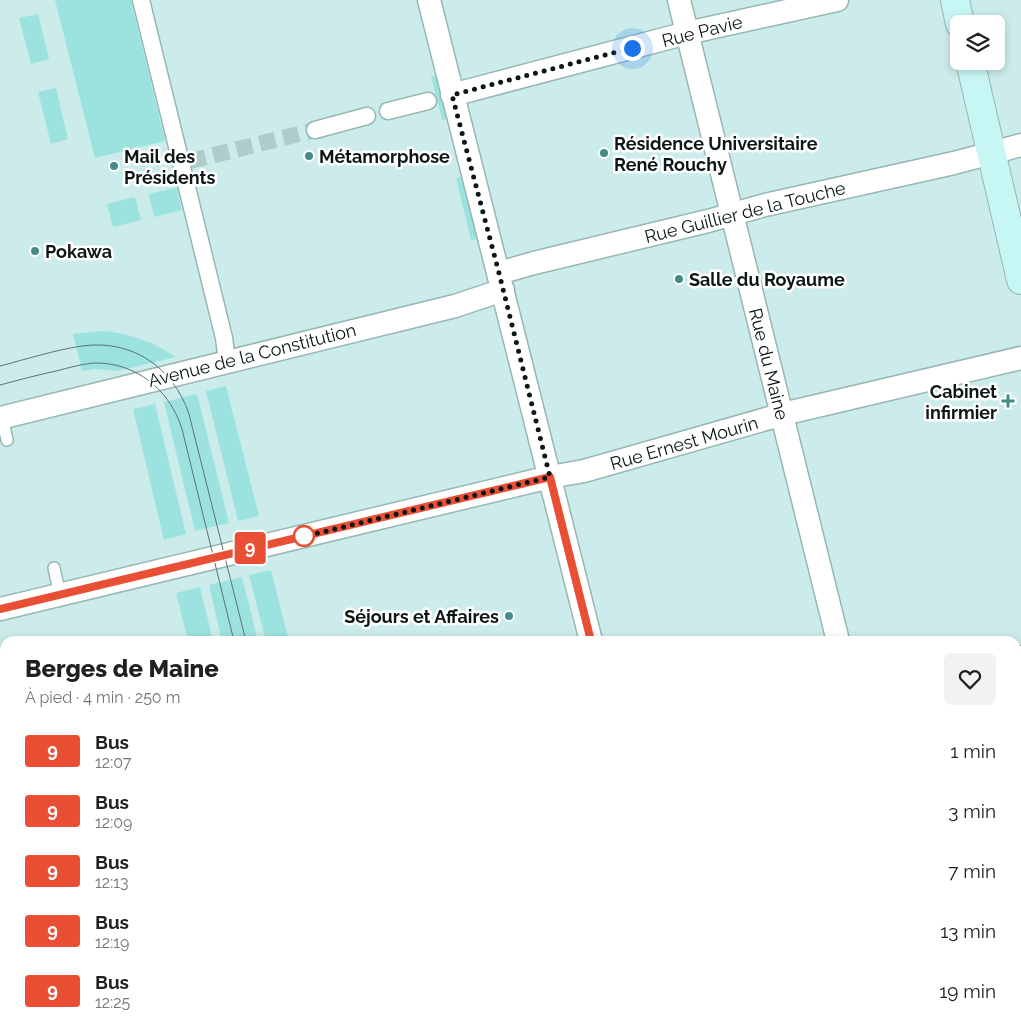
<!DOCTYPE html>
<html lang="fr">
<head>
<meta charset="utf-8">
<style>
  :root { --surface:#fff; --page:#f2f2f2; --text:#202124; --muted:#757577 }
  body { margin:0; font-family:Raleway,sans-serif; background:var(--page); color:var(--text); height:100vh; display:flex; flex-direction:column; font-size:19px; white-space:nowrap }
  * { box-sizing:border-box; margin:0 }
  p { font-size:16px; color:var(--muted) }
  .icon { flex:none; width:28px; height:28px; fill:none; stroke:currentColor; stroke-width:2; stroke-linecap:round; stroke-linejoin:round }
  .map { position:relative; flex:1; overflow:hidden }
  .sheet { position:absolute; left:0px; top:636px; width:1021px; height:396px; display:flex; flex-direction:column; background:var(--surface); border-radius:15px 15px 0 0; box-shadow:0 2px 8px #0003 }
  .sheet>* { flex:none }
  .badge { padding:0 10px; border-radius:4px; font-size:18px; line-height:32px }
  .controls { position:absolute; left:950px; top:15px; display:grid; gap:10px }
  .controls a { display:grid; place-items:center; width:55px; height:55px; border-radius:8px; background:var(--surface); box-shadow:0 2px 8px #0003; font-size:25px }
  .you { position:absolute; width:25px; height:25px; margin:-12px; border:4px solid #fff; border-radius:50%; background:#1a73e8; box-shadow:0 0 0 8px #1a73e833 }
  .map>.badge { position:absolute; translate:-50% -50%; box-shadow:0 0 0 2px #fff }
  .round { display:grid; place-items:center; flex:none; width:52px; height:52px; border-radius:8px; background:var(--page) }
  .overview { display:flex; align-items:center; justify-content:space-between; height:85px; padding:0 25px }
  h1 { font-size:24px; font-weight:800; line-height:38px }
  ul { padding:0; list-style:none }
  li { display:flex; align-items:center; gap:15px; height:60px; padding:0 25px }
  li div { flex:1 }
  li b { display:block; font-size:19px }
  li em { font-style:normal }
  li .badge { min-width:55px; font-weight:700; text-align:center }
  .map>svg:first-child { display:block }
  .green { fill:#9ce3df }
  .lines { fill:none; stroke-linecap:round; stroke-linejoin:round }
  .pedestrian-tunnel { stroke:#aeccca; stroke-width:16; stroke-dasharray:16 8; stroke-linecap:butt }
  .service-casing { stroke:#97b7b5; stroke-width:14 }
  .pedestrian-casing { stroke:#97b7b5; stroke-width:19 }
  .minor-casing { stroke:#97b7b5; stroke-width:25 }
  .secondary-casing { stroke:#97b7b5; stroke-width:30 }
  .service { stroke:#fff; stroke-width:11 }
  .pedestrian { stroke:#fff; stroke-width:16 }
  .minor { stroke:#fff; stroke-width:22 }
  .secondary { stroke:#c7f7f5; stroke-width:28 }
  .tram { stroke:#5e7372; stroke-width:1 }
  .line-casing { stroke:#fff; stroke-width:11 }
  .line { stroke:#e94f35; stroke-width:8 }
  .walk { stroke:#0b1716; stroke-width:5; stroke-dasharray:0 9 }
  .poi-dot { fill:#438b87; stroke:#fff; stroke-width:2 }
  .stop-dot { fill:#fff; stroke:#e94f35; stroke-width:2.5 }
  .labels { text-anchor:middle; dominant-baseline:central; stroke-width:5; stroke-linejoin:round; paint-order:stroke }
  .street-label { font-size:18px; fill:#0b1716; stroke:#fff }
  .poi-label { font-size:18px; font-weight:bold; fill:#0b1716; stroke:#fff; text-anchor:start }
</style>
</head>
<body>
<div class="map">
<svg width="1021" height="1032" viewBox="0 0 1021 1032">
  <rect width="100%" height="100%" fill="#cbecea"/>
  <g class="green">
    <path d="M55,0H131L165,141L95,158Z"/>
    <path d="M38,14L49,59L31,64L19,18Z"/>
    <path d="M437,75L448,119L442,120L431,76Z"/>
    <path d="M56,88L68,139L51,144L38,92Z"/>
    <path d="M464,176L478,239L471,240L456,178Z"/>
    <path d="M177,187L182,210L154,217L149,194Z"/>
    <path d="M135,197L141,220L113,227L107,204Z"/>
    <path d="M102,331C129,333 154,342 176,357L117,371L95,369L82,371L73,334Z"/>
    <path d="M226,386L259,516L238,521L206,391Z"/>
    <path d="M197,394L229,523L195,531L164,402Z"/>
    <path d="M155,404L186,534L164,540L133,409Z"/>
    <path d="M271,570L289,641H266L249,575Z"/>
    <path d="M242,577L258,641H222L209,585Z"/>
    <path d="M200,587L213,641H188L176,593Z"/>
    <path d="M5,943V1028H260L262,1032H0V944Z"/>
  </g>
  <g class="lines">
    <path class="pedestrian-tunnel" d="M190,161L315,130"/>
    <defs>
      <g id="service">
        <path d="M2,417L7,440"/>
        <path d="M54,568L60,595"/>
      </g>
      <g id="pedestrian">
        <path d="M141,0L224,338L227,361"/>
        <path d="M388,111L428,101"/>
        <path d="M315,130L367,116"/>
      </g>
      <g id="minor">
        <path d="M429,0L591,641"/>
        <path d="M679,0L838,641"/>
        <path d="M452,95L687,33L837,0"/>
        <path d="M499,273L534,263L708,221L765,205L954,163L1021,145"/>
        <path d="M0,418L455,306L503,290"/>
        <path d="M0,609L550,477L584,471L787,413L1021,358"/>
        <path d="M1016,658L1021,657"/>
        <path d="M1016,906L1021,905"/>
        <path d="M684,1028L685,1032"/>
        <path d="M930,1028L931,1032"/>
      </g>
      <g id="secondary">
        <path d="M955,0L960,24"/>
        <path d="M970,61L1021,280"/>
      </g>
    </defs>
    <use href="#service" class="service-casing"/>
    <use href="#pedestrian" class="pedestrian-casing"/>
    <use href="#minor" class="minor-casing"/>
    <use href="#secondary" class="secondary-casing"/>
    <use href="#service" class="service"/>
    <use href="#pedestrian" class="pedestrian"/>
    <use href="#minor" class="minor"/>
    <use href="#secondary" class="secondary"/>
    <g class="tram">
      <path d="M0,366C27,359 55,350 82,346C132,339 173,367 189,414L246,641"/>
      <path d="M0,385C19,380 37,375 56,371C68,368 81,364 94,363C136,362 170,390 182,429L234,641"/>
      <path d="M328,1028L329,1032"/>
      <path d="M339,1028L341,1032"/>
    </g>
  </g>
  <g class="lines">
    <defs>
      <path id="line" d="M0,609L550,477L591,641"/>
    </defs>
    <use href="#line" class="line-casing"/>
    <use href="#line" class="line"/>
    <path class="walk" d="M304,536L302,537L550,477L499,273L452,95L632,48"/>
  </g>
  <g class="poi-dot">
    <circle cx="604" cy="153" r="5"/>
    <circle cx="309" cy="156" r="5"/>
    <circle cx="114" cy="166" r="5"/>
    <circle cx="35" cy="251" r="5"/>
    <circle cx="679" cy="279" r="5"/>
    <path d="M1005.5 393.5h5v5h5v5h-5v5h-5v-5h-5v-5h5z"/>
    <circle cx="509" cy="616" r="5"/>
  </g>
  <circle class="stop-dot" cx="304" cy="536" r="10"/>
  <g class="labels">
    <g class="street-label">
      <text transform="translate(702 31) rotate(-14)">Rue Pavie</text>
      <text transform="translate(745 212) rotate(-14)">Rue Guillier de la Touche</text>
      <text transform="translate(252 355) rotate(-14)">Avenue de la Constitution</text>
      <text transform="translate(769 364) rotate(76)">Rue du Maine</text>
      <text transform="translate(684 443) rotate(-16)">Rue Ernest Mourin</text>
    </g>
    <g class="poi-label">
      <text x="614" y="143">Résidence Universitaire<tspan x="614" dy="21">René Rouchy</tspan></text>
      <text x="124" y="156">Mail des<tspan x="124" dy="21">Présidents</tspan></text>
      <text x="319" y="156">Métamorphose</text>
      <text x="45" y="251">Pokawa</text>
      <text x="689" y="279">Salle du Royaume</text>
      <text x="997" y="391" text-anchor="end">Cabinet<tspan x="997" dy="21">infirmier</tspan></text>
      <text x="499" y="616" text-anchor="end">Séjours et Affaires</text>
    </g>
  </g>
</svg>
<div class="controls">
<a><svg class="icon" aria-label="layers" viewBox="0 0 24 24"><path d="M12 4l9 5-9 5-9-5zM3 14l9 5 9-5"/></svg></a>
</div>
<div class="you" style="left:632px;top:48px"></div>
<b class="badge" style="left:250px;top:548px;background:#e94f35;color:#fff">9</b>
<section class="sheet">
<div class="overview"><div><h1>Berges de Maine</h1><p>À pied · 4 min · 250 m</p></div><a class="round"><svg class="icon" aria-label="heart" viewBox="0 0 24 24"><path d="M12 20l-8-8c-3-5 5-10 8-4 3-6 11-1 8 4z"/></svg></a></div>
<ul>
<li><span class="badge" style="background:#e94f35;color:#fff">9</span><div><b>Bus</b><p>12:07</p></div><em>1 min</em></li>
<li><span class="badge" style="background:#e94f35;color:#fff">9</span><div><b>Bus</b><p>12:09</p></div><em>3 min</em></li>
<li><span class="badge" style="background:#e94f35;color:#fff">9</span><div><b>Bus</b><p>12:13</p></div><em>7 min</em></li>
<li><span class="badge" style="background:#e94f35;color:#fff">9</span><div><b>Bus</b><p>12:19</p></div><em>13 min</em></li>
<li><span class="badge" style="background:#e94f35;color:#fff">9</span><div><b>Bus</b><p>12:25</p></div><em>19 min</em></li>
</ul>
</section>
</div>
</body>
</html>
